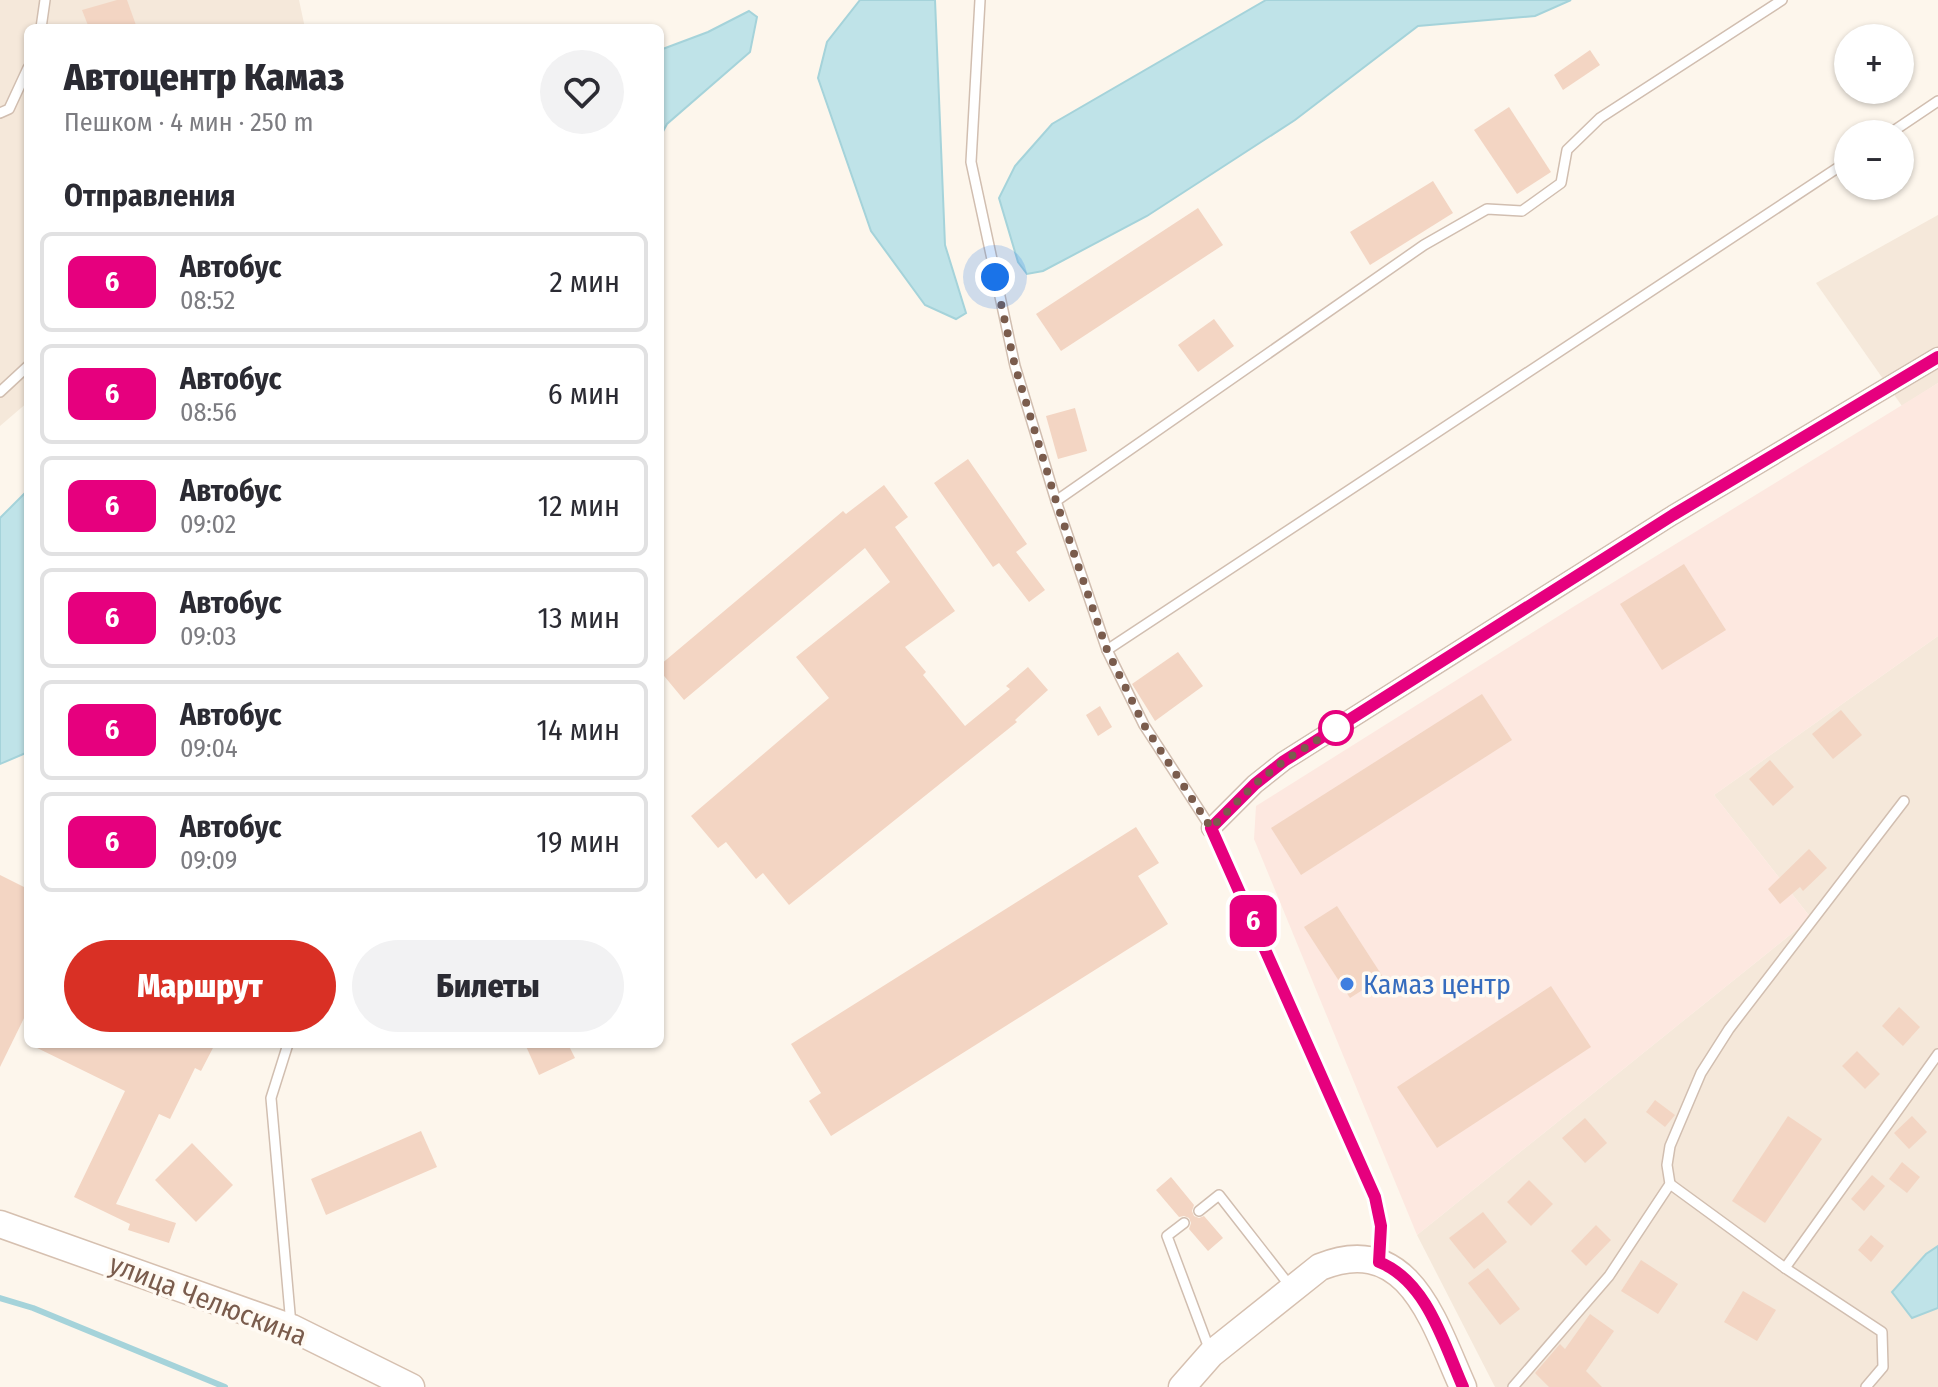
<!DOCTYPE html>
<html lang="ru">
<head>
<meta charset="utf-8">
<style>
  :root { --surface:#fff; --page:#f2f2f3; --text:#2b2b33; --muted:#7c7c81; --line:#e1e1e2; --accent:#d93025 }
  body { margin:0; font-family:"Fira Sans Condensed",sans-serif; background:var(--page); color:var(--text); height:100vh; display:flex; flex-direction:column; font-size:30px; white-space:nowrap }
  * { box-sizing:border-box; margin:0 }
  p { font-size:26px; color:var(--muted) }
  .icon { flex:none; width:44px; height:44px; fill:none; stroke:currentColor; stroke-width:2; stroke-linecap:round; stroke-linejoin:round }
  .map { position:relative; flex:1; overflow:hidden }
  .side { position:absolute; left:24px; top:24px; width:640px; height:1024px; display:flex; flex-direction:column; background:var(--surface); border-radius:12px; box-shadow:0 2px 6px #0004 }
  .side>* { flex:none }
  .badge { padding:0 16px; border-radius:12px; font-size:28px; line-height:52px }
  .buttons { position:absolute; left:1834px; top:24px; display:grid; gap:16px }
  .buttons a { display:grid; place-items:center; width:80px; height:80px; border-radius:50%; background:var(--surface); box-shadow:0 2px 6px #0004; font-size:40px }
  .you { position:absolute; width:40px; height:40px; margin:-20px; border:6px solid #fff; border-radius:50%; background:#1a73e8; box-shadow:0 0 0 12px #1a73e833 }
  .map>.badge { position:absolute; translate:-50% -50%; box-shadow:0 0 0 4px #fff }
  h2 { padding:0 40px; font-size:30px; line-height:72px }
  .round { display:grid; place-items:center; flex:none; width:84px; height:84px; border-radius:42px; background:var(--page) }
  .head { display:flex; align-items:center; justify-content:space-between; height:136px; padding:0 40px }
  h1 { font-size:38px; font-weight:800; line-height:60px }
  .primary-button { display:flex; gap:16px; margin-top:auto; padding:16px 40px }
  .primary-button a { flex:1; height:92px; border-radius:48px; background:var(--accent); color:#fff; font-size:32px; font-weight:800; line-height:92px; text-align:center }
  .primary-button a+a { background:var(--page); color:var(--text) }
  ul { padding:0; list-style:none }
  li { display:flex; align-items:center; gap:24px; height:100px; margin:0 16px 12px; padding:0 24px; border:4px solid var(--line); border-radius:12px }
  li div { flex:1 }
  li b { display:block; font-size:30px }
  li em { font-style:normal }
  li .badge { min-width:88px; font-weight:700; text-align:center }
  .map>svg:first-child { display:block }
  .residential { fill:#f5e8da }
  .commercial { fill:#fde8e0 }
  .water { fill:#bfe3e8; stroke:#a5d3da; stroke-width:2 }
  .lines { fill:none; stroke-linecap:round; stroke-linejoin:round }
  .stream { stroke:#a5d3da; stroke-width:6 }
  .building { fill:#f3d5c3 }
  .lane-casing { stroke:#d1beb0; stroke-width:12 }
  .street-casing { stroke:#d1beb0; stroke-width:21 }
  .secondary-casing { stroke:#d6c0b0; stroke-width:29 }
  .lane { stroke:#fff; stroke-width:9 }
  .street { stroke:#fff; stroke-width:18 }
  .secondary { stroke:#fff; stroke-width:26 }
  .line-casing { stroke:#fff; stroke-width:18 }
  .line { stroke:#e6007e; stroke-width:12 }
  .walk { stroke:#7a5c4d; stroke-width:8; stroke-dasharray:0 14.4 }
  .stop-dot { fill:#fff; stroke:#e6007e; stroke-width:4 }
  .shop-dot { fill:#3f7fe0; stroke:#fffaf3; stroke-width:3 }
  .labels { text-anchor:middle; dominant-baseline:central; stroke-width:7; stroke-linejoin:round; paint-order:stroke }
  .shop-label { font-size:28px; fill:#366cbe; stroke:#fffaf3; text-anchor:start }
  .street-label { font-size:28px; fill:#7a5c4d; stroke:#fffaf3 }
</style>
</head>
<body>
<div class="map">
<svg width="1938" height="1387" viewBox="0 0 1938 1387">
  <rect width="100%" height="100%" fill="#fdf6ec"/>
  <g class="residential">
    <path d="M0,0H299L305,28H28V402L0,426Z"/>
    <path d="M1938,215V383L1902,406L1816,283Z"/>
    <path d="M1938,636V1246L1926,1254L1912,1318L1938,1308V1387H1495L1417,1235L1811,918L1714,795Z"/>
  </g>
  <path class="commercial" d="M1938,383V636L1714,795L1811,918L1417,1235L1254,839L1256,806L1573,607Z"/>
  <g class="water">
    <path d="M860,0H935L945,245L966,313L956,319L925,305L871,231L818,78L827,42Z"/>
    <path d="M1266,0H1571L1535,16L1418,26L1295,120L1147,216L1043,271L1027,274L1018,262L999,198L1015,166L1052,124Z"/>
    <path d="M749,11L757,17L750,52L667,124L660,137V50L708,32Z"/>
    <path d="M28,490V752L0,764V518Z"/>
    <path d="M1938,1246V1308L1912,1318L1892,1292L1926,1254Z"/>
  </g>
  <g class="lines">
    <path class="stream" d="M0,1298L33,1308L225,1387"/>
  </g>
  <g class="building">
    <path d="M117,0H127L137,28H89L82,10Z"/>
    <path d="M1590,50L1600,65L1563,90L1554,75Z"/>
    <path d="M1509,107L1551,172L1517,194L1474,130Z"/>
    <path d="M1433,181L1453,213L1370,265L1350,232Z"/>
    <path d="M1198,208L1223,245L1061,351L1036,314Z"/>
    <path d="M1214,319L1234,346L1198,372L1178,345Z"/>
    <path d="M1075,408L1087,451L1058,459L1046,416Z"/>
    <path d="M968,459L1027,544L1016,552L1045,590L1029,602L999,563L993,567L934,483Z"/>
    <path d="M884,485L908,517L895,527L955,611L905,647L926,672L923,675L965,726L1010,689L1006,686L1028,667L1048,690L1015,720L1017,722L789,905L763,873L756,879L726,842L718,848L691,816L829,698L796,657L890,582L865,548L684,700L660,671V665L843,511L846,514Z"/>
    <path d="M1684,564L1726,630L1662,670L1620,604Z"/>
    <path d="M1178,652L1203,686L1155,721L1132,684Z"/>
    <path d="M1482,694L1512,740L1301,875L1271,828Z"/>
    <path d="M1100,706L1112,727L1098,736L1086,715Z"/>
    <path d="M1841,710L1862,735L1833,759L1812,734Z"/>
    <path d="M1770,760L1794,787L1773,806L1749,779Z"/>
    <path d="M1136,827L1159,863L1138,876L1168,924L831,1136L809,1101L821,1093L791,1044Z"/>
    <path d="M1809,849L1827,868L1803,891L1800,887L1780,904L1768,889Z"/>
    <path d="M0,875L28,889V1010L0,1067Z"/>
    <path d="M1337,906L1383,977L1350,998L1304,927Z"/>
    <path d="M1551,986L1591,1047L1437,1148L1397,1087Z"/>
    <path d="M1899,1007L1920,1027L1903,1046L1882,1026Z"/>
    <path d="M29,1044H215L201,1071L195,1068L170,1119L159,1114L116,1204L176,1223L169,1243L128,1230L130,1224L74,1197L125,1091Z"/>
    <path d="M525,1044H568L575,1058L539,1075Z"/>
    <path d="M1857,1051L1880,1074L1865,1089L1842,1066Z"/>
    <path d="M1655,1100L1675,1115L1665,1127L1646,1112Z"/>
    <path d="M1788,1116L1822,1139L1765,1223L1732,1201Z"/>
    <path d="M1912,1116L1927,1132L1909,1149L1894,1133Z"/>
    <path d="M1585,1118L1607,1143L1585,1163L1562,1138Z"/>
    <path d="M421,1131L437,1167L326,1215L311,1179Z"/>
    <path d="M192,1143L233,1185L196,1222L155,1180Z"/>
    <path d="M1902,1162L1920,1177L1907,1193L1889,1179Z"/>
    <path d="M1872,1175L1885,1186L1864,1211L1851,1199Z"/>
    <path d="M1171,1177L1194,1205L1192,1211L1194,1216L1199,1218L1204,1216L1223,1238L1208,1251L1189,1229L1191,1223L1189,1218L1184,1216L1179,1217L1156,1190Z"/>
    <path d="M1529,1180L1553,1204L1531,1226L1507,1202Z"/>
    <path d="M1483,1212L1507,1242L1474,1269L1449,1238Z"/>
    <path d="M1596,1225L1611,1240L1586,1266L1571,1251Z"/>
    <path d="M1871,1235L1884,1246L1871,1262L1858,1250Z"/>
    <path d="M1641,1260L1678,1284L1658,1314L1621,1291Z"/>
    <path d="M1488,1268L1520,1309L1500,1325L1468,1283Z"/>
    <path d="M1743,1291L1776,1310L1757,1341L1724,1322Z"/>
    <path d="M1590,1314L1614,1331L1586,1371L1602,1387H1549L1535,1373L1560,1344L1565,1349Z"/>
  </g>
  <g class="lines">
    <defs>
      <g id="lane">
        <path d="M980,0L971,162L1015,366L1056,501L1107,650L1144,725L1211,828L1375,1197L1381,1226L1379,1261"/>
        <path d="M41,28L45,0"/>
        <path d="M0,113L9,109L28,68"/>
        <path d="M1889,134L1938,101"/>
        <path d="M0,392L28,366"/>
        <path d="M1056,501L1424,245L1487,209L1522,211L1561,183L1567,150L1600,118L1782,0"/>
        <path d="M1107,650L1848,161"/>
        <path d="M288,1044L271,1098L291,1325"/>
        <path d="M1670,1184L1785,1268L1882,1332L1883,1367L1866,1387"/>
        <path d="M1199,1211L1219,1195L1290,1286"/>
        <path d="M1184,1223L1167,1236L1210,1351"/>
        <path d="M1785,1268L1938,1054"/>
        <path d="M1513,1387L1609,1276L1670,1184L1667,1165L1670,1146L1701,1073L1729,1029L1904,801"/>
      </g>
      <path id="street" d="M1211,828L1255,784L1284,761L1673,515L1938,357"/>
      <g id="secondary">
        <path d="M0,1224L292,1328L411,1387"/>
        <path d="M1182,1387L1211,1354L1320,1267C1409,1231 1434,1323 1463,1387"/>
      </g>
    </defs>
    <use href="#lane" class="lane-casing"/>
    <use href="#street" class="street-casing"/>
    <use href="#secondary" class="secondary-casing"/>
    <use href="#lane" class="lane"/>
    <use href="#street" class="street"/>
    <use href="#secondary" class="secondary"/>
  </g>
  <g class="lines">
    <defs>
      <path id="line" d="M1463,1387C1444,1344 1427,1281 1379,1262L1381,1226L1375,1197L1211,828L1255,784L1284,761L1673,515L1938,357"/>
    </defs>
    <use href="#line" class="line-casing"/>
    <use href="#line" class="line"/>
    <path class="walk" d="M995,277L1015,366L1056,501L1107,650L1144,725L1211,828L1255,784L1284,761L1336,728"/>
  </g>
  <circle class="stop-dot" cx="1336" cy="728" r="16"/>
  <circle class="shop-dot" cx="1347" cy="984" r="8"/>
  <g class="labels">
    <g class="shop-label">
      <text x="1363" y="984">Камаз центр</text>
    </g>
    <g class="street-label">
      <text transform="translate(208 1300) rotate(21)">улица Челюскина</text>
    </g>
  </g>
</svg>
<div class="buttons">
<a>+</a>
<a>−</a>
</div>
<div class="you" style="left:995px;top:277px"></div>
<b class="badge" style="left:1253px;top:921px;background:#e6007e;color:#fff">6</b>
<section class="side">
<div class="head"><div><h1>Автоцентр Камаз</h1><p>Пешком · 4 мин · 250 m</p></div><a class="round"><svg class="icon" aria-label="heart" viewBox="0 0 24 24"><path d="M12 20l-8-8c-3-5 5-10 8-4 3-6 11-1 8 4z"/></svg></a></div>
<h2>Отправления</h2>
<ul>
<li><span class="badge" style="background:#e6007e;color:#fff">6</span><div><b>Автобус</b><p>08:52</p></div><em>2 мин</em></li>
<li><span class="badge" style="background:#e6007e;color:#fff">6</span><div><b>Автобус</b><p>08:56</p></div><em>6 мин</em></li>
<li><span class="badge" style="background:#e6007e;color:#fff">6</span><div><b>Автобус</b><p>09:02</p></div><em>12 мин</em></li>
<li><span class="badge" style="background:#e6007e;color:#fff">6</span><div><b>Автобус</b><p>09:03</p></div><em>13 мин</em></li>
<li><span class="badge" style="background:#e6007e;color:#fff">6</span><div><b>Автобус</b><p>09:04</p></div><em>14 мин</em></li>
<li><span class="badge" style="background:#e6007e;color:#fff">6</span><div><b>Автобус</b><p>09:09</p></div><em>19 мин</em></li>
</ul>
<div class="primary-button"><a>Маршрут</a><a>Билеты</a></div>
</section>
</div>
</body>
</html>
